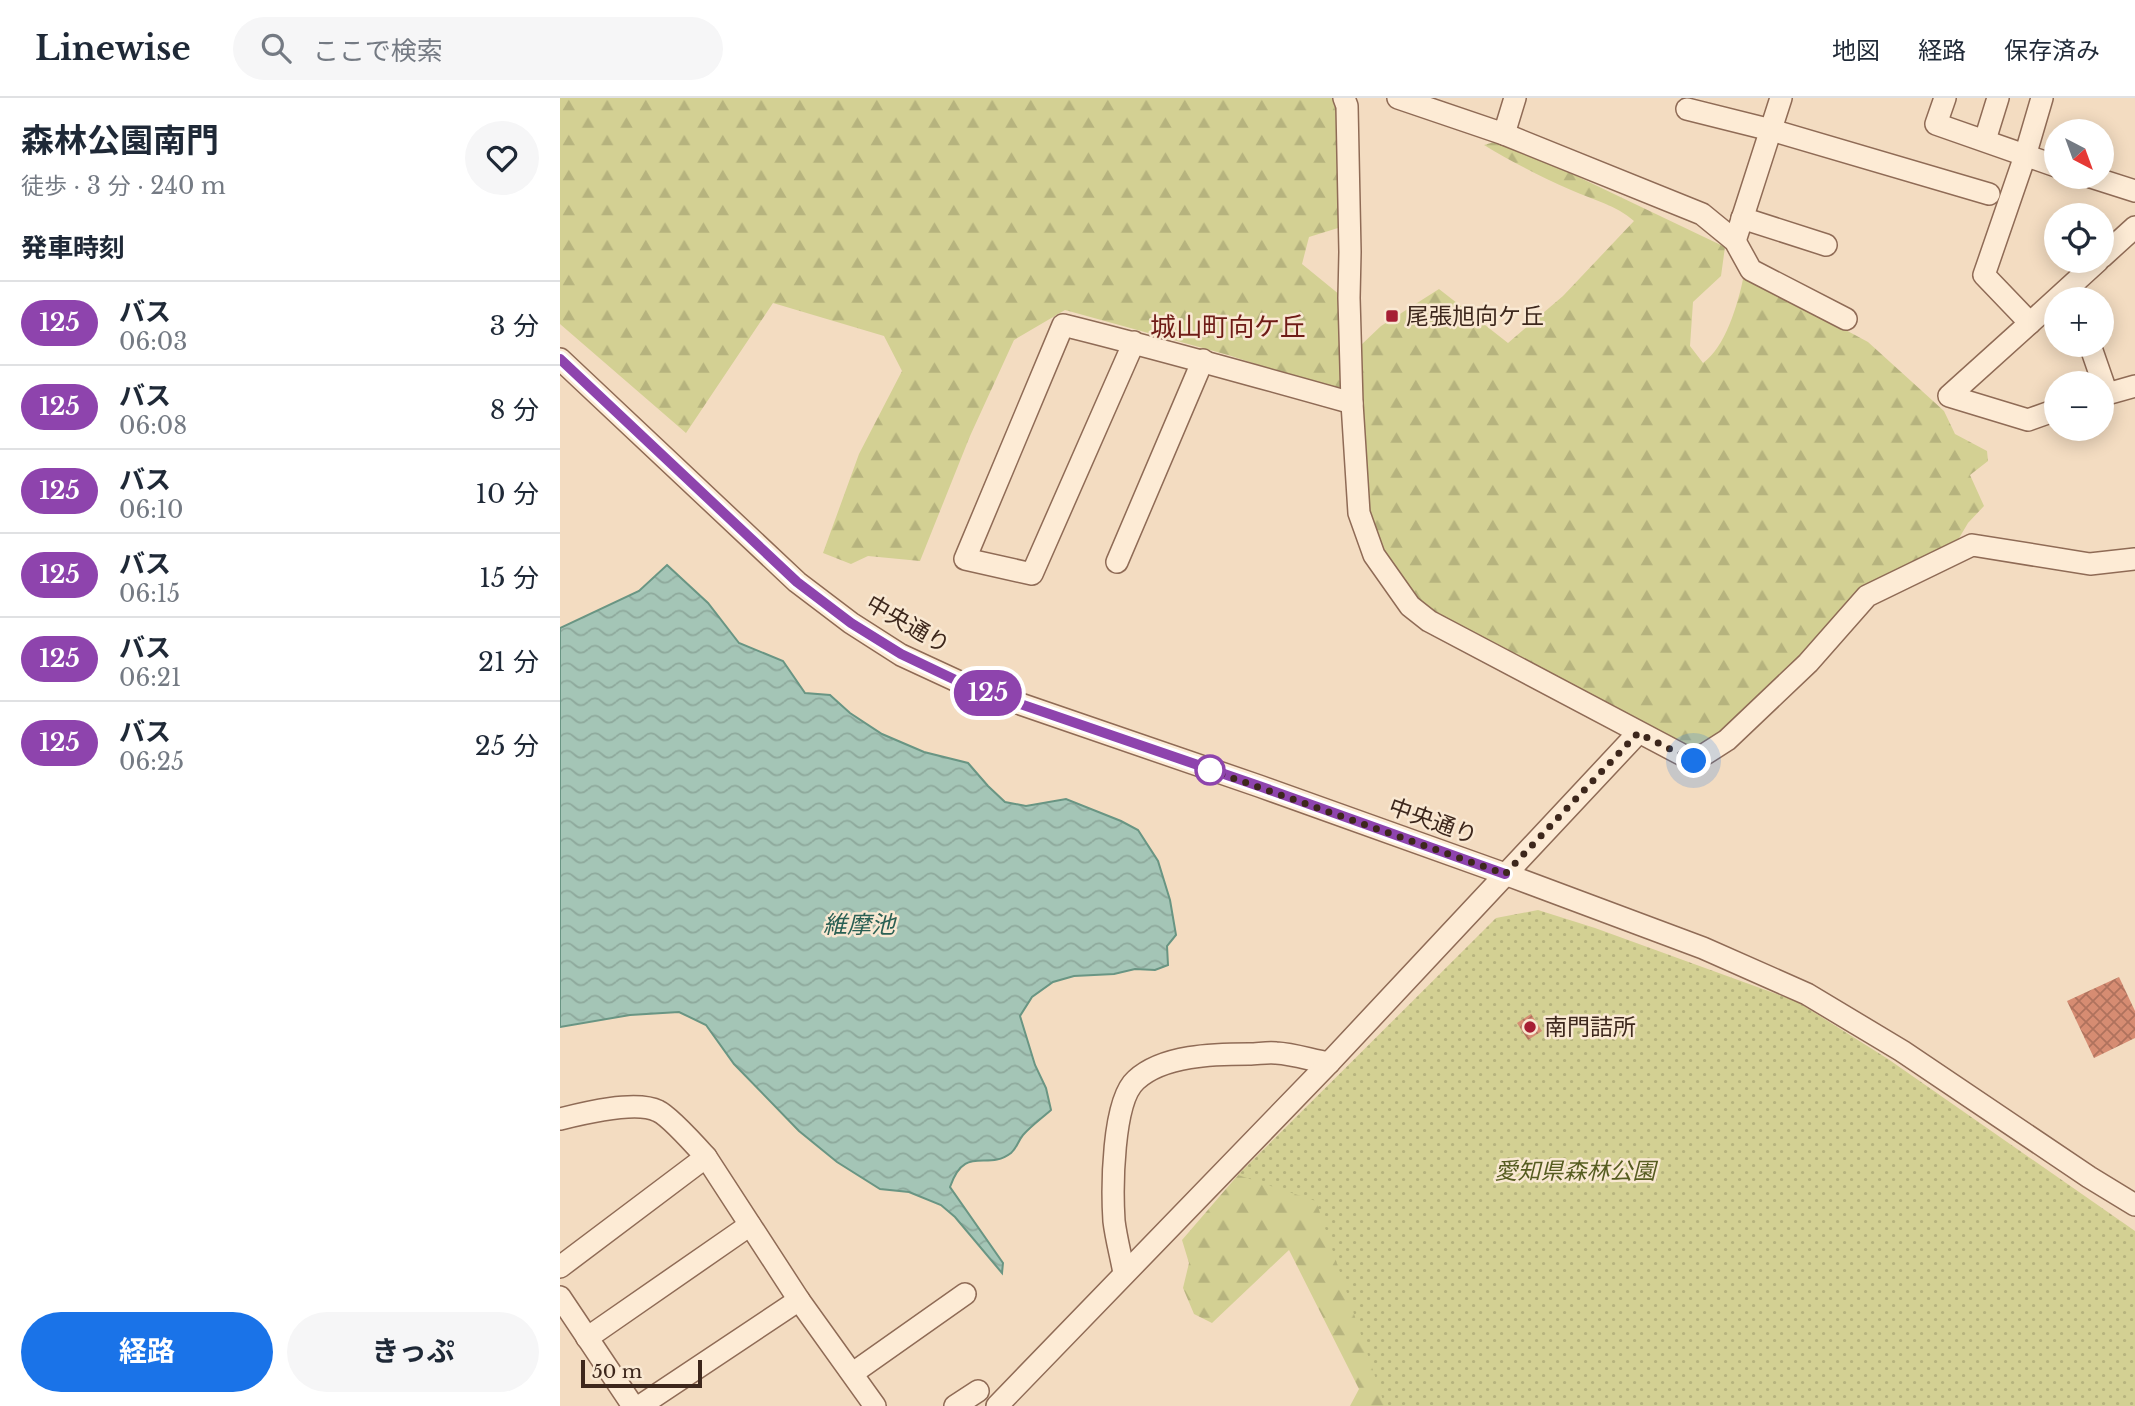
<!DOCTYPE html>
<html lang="ja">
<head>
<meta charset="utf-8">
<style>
  :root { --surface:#fff; --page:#f6f6f7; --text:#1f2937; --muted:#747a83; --line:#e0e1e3; --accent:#1a73e8 }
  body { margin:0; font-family:"Libre Baskerville","Noto Sans JP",serif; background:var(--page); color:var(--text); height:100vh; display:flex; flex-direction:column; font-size:26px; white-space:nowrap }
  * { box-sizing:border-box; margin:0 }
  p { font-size:23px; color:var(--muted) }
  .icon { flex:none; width:38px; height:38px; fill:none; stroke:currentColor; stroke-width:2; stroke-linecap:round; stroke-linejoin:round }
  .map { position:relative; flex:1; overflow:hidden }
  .panel { display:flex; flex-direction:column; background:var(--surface); width:560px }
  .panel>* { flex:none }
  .badge { padding:0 14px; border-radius:23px; font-size:24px; line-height:46px }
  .needle { width:46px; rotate:139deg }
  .tools { position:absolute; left:1484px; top:21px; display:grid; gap:14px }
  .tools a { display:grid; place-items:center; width:70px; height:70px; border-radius:50%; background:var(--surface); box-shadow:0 4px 18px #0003; font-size:35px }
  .scale { position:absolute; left:21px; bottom:18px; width:121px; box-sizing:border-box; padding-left:7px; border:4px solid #3d271c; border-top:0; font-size:19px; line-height:24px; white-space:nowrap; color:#3d271c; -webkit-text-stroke:5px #f9e8d2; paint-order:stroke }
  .you { position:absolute; width:35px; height:35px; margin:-18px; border:5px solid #fff; border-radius:50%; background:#1a73e8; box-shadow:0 0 0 10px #1a73e833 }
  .map>.badge { position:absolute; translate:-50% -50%; box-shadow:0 0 0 4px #fff }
  h2 { padding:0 21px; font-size:26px; line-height:63px }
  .round { display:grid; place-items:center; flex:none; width:74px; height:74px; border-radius:37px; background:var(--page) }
  .summary { display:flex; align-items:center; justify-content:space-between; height:119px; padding:0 21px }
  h1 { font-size:33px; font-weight:700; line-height:52px }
  .button { display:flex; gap:14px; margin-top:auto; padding:14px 21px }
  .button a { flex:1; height:80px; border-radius:42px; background:var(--accent); color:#fff; font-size:28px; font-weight:700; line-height:80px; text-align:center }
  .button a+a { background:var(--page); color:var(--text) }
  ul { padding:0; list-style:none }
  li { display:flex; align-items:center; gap:21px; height:84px; padding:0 21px; border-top:2px solid var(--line) }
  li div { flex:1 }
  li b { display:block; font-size:26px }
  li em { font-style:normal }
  li .badge { min-width:77px; font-weight:700; text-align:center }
  header { display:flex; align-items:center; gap:42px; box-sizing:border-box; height:98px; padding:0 35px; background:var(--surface); border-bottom:2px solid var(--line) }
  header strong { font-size:33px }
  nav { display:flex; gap:38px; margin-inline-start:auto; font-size:24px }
  .search { width:490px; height:63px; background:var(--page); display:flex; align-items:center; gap:18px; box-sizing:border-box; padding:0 24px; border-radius:38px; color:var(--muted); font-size:26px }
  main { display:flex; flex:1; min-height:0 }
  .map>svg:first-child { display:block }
  .forest { fill:url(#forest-firs) }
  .park { fill:url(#park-dots) }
  .water { fill:url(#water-waves); stroke:#699583; stroke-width:2 }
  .building { fill:url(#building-cross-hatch) }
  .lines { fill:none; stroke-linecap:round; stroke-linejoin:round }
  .minor-casing { stroke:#8f6b56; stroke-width:24 }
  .minor { stroke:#fdebd5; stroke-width:21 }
  .line-casing { stroke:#fff; stroke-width:16 }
  .line { stroke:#8e44ad; stroke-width:10 }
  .walk { stroke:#3d271c; stroke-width:7; stroke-dasharray:0 12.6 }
  .poi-dot { fill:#a61e34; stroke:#f9e8d2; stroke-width:2.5 }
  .stop-dot { fill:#fff; stroke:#8e44ad; stroke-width:3.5 }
  .labels { text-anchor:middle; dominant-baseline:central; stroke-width:5; stroke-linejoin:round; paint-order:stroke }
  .poi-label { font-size:23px; fill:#3d271c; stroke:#f9e8d2; text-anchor:start }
  .street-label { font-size:23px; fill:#3d271c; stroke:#f9e8d2 }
  .park-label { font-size:23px; font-style:italic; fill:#565c20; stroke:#f9e8d2 }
  .water-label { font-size:24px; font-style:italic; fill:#295f53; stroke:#f9e8d2 }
  .quarter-label { font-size:26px; fill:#6f1b16; stroke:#f9e8d2 }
</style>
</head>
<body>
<header>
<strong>Linewise</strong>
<div class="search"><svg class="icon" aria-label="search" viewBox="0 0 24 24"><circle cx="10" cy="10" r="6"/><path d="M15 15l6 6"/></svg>ここで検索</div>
<nav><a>地図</a><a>経路</a><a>保存済み</a></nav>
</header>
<main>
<section class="panel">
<div class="summary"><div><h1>森林公園南門</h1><p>徒歩 · 3 分 · 240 m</p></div><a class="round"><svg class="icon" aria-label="heart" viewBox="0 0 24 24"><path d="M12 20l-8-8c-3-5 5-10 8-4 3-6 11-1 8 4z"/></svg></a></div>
<h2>発車時刻</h2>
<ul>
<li><span class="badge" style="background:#8e44ad;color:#fff">125</span><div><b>バス</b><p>06:03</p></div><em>3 分</em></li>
<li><span class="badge" style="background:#8e44ad;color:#fff">125</span><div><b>バス</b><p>06:08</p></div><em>8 分</em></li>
<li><span class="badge" style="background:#8e44ad;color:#fff">125</span><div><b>バス</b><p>06:10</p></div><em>10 分</em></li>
<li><span class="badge" style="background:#8e44ad;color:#fff">125</span><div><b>バス</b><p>06:15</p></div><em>15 分</em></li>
<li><span class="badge" style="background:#8e44ad;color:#fff">125</span><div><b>バス</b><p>06:21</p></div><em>21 分</em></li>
<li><span class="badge" style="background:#8e44ad;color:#fff">125</span><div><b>バス</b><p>06:25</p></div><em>25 分</em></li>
</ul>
<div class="button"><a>経路</a><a>きっぷ</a></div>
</section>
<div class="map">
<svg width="1575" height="1308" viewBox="0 0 1575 1308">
  <defs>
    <pattern id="forest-firs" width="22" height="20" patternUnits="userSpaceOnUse" patternTransform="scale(1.75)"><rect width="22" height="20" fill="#d3d093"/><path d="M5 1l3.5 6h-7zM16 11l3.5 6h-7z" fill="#b6b37e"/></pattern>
    <pattern id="park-dots" width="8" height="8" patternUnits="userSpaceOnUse" patternTransform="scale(1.75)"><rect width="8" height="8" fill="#d3d093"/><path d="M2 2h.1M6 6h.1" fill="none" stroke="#b6b37e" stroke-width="1.8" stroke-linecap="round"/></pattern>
    <pattern id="water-waves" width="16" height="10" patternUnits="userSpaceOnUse" patternTransform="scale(1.75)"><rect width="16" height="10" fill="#a4c5b6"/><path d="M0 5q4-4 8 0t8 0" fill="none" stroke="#8ea99c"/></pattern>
    <pattern id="building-cross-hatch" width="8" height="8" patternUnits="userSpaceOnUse" patternTransform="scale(1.75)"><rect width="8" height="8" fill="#d68c72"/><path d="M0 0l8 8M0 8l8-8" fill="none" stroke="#af725d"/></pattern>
  </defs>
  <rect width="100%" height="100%" fill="#f3dcc1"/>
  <g class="forest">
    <path d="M0,0H776L780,11L778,130L749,139L742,166L780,197V293L668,257L505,212L454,242L410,338L360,463L308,458L291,466L263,455L299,356L342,273L324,238L213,205L126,335L0,226Z"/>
    <path d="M941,42L1165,149L1161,178L1133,204L1130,248L1143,265C1165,250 1178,206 1183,181L1224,199L1308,244L1384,313L1395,336L1427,353L1428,363L1410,377L1424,408L1408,425L1392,452L1305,497L1134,659L870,521L820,456L808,414L800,307V248L821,228L879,191L948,245L1003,198L1074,123C1056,107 1033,102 1011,92C981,79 952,64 924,47Z"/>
    <path d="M778,978L819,986L968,1308H790L799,1291L729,1152L652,1225L634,1216L623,1190L629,1165L622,1142L678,1077Z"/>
  </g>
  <path class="park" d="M978,812L1035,830L1236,903L1328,961L1575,1133V1308H825L756,1103L678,1077L936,820Z"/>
  <path class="water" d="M107,467L148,505L179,545L223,563L245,595L270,597L290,615L322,636L364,654L408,665L428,688L445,704L466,708L506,701L561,723L578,732L598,763L610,802L616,837L607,848L608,867L595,872L575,871L554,876L514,878L493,884L472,899L460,918L475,967L486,990L491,1012C482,1020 471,1028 463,1037C458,1043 457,1050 451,1055C427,1074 405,1045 390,1089L443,1165L442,1175L395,1119L381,1107L349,1094L320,1091L277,1064L239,1033L174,966L146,927L119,914L70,917L0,929V530L79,493Z"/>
  <g class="building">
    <path d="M1559,879L1575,913V940L1534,960L1507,903Z"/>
    <path d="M971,916L982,933L968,942L957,925Z"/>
  </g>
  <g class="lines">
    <defs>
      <g id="minor">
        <path d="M784,0L787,8L790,154L789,200L792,305L799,415L814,457L850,508L869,523L1134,663L1167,642L1248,565L1307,498L1412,447L1530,466L1575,461"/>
        <path d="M838,0L944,36L955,0"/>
        <path d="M1385,0L1376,26L1496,68"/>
        <path d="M1482,0L1465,58L1424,177L1470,225L1538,163"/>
        <path d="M1127,11L1211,32L1429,96"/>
        <path d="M944,36L1142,116L1175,143L1191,172L1286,221"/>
        <path d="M1425,42L1438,0"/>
        <path d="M1531,79L1575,93"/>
        <path d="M1182,120L1266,147"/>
        <path d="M1175,143L1221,0"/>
        <path d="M1542,159L1575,129"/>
        <path d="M1470,225L1389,298L1468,322L1496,312"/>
        <path d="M574,244L472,476L405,461L503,227C600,251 696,278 792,305"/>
        <path d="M1530,247L1547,296L1542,297"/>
        <path d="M0,261L237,484L291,525L341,557L408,588L699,688L945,776L1143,850L1247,896L1342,953L1529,1079L1575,1107"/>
        <path d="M1547,296L1575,288"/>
        <path d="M557,464L643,262"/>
        <path d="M0,1021C24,1015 76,1002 98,1013C109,1018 137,1049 146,1059L239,1202L315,1308"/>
        <path d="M0,1169L146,1059"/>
        <path d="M564,1175C561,1158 556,1140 554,1123C552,1092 552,1003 576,982C603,957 654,956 689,956C698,956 707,954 716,955C734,956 751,962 769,965"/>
        <path d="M0,1199L73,1308"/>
        <path d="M27,1240L190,1127"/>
        <path d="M293,1275L405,1196"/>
        <path d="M80,1308L239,1202"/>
        <path d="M395,1308L418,1293"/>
        <path d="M437,1308L769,965L1078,635"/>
      </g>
    </defs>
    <use href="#minor" class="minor-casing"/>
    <use href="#minor" class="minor"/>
  </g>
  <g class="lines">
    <defs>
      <path id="line" d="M0,261L237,484L291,525L341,556L408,588L699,688L945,776"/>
    </defs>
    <use href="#line" class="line-casing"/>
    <use href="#line" class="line"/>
    <path class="walk" d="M650,672L945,776L1078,635L1134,663"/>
  </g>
  <g class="poi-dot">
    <rect x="825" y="211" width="14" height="14" rx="3.5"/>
    <circle cx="970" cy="929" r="7"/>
  </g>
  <circle class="stop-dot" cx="650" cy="672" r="14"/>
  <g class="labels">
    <g class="poi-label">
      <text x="846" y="218">尾張旭向ケ丘</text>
      <text x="984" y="929">南門詰所</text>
    </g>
    <g class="street-label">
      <text transform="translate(348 526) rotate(30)">中央通り</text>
      <text transform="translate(873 723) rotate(20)">中央通り</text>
    </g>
    <g class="park-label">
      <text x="1015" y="1073">愛知県森林公園</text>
    </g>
    <g class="water-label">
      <text x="299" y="826">維摩池</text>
    </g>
    <g class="quarter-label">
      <text x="668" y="229">城山町向ケ丘</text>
    </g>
  </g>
</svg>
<div class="tools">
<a><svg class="needle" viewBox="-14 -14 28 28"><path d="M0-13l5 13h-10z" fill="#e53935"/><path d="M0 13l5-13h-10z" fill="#747a83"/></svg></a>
<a><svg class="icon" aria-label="locate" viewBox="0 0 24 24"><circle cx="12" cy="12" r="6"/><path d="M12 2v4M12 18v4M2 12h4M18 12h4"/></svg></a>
<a>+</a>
<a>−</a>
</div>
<div class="scale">50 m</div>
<div class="you" style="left:1134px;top:663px"></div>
<b class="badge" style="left:428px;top:595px;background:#8e44ad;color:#fff">125</b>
</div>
</main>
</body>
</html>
